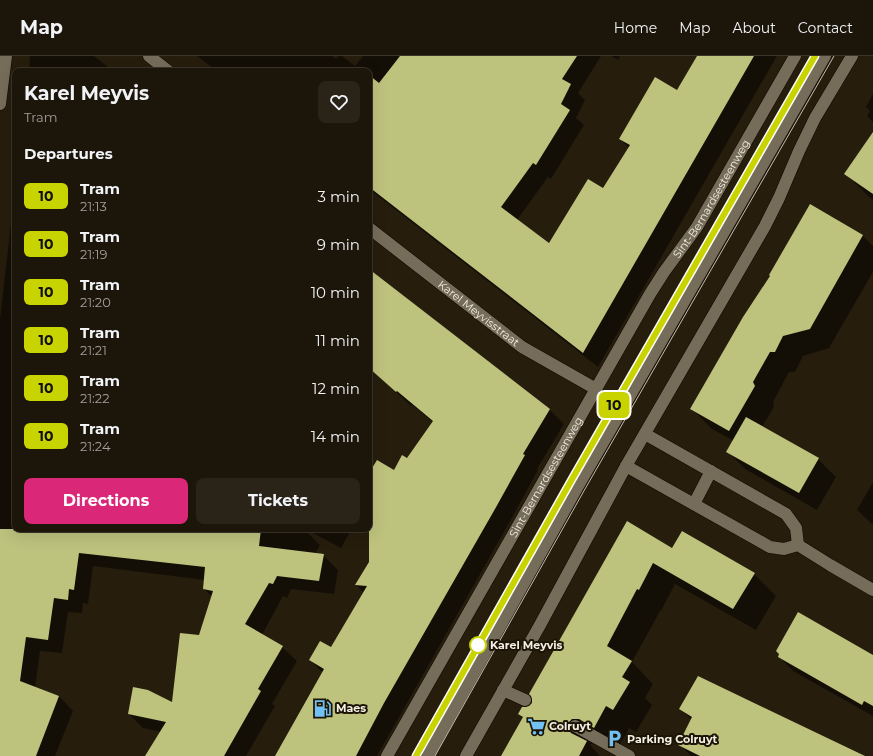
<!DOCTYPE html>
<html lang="en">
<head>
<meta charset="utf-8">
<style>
  :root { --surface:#1c160a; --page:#292318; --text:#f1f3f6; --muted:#a09f9c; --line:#3a352b; --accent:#db2777 }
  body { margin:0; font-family:Montserrat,sans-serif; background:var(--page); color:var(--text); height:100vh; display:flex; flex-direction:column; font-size:15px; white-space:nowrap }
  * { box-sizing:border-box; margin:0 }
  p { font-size:13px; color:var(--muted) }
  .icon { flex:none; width:22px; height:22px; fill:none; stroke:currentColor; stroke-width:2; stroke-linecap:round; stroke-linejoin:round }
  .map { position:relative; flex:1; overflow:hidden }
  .details { position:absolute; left:12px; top:12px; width:360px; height:464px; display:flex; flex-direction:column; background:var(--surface); border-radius:8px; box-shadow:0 4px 16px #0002,0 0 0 1px var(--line) }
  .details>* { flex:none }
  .badge { padding:0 8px; border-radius:6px; font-size:14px; line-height:26px }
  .map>.badge { position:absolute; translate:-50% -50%; box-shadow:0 0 0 2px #fff }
  h2 { padding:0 12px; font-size:15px; line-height:36px }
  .round { display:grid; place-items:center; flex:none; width:42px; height:42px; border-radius:8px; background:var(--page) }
  .overview { display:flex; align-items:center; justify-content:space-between; height:68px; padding:0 12px }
  h1 { font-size:19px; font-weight:700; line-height:30px }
  .primary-button { display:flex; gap:8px; margin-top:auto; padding:8px 12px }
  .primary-button a { flex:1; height:46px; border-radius:8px; background:var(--accent); color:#fff; font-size:16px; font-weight:700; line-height:46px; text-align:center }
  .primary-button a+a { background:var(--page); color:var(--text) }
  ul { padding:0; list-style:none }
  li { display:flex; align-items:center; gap:12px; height:48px; padding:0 12px }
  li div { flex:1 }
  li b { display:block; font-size:15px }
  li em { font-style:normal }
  li .badge { min-width:44px; font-weight:700; text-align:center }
  header { display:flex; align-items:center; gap:24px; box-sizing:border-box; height:56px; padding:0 20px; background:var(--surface); border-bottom:1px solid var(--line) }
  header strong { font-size:19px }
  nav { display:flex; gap:22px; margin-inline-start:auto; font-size:14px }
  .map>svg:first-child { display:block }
  .shadow { fill:#0007 }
  .building { fill:#bdc37d }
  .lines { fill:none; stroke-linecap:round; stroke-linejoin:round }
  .lane-casing { stroke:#0f0700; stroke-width:13 }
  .street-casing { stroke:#0f0700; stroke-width:13 }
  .secondary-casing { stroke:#0f0700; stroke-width:13 }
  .lane { stroke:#766c5a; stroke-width:12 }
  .street { stroke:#766c5a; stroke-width:12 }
  .secondary { stroke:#766c5a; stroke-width:12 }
  .tram { stroke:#c5beb2; stroke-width:1 }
  .line-casing { stroke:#fff; stroke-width:9 }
  .line { stroke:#c8d300; stroke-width:6 }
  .stop-dot { fill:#fff; stroke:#c8d300; stroke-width:2 }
  .labels { text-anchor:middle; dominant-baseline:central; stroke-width:4; stroke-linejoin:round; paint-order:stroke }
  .street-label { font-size:11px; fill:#f4eee3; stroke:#1c1405 }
  .stop-label { font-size:11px; font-weight:bold; fill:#f4eee3; stroke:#1c1405; text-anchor:start }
  .poi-label { font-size:11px; font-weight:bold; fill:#f4eee3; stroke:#1c1405; text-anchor:start }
</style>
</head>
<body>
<header>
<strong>Map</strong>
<nav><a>Home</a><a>Map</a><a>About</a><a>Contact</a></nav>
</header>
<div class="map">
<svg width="873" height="700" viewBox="0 0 873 700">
  <rect width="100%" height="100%" fill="#261d0d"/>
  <g class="shadow">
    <path d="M30,0H94L113,15H29Z"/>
    <path d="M197,0H333L336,3L338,0H342L355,10L363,0H601L578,37L585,44L576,62L584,69L551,123L548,121L517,164L549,188L604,133L629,92L620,83L677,35L698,0H777L598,311L369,133V15H217Z"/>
    <path d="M611,0H620L618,4Z"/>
    <path d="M873,38V66L867,60L870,55L866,51Z"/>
    <path d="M873,78V144L868,140L846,118Z"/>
    <path d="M15,133V473H289L306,475L320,489L315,498L323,499L338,514L334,538L291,533L287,542L283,540L262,579L282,591L297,605L272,648L275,650L246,700H147L161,676L143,672L129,658L173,647L200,581L212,541L204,533L205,524L93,510L88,548L83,547L82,557L68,556L62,597L40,595L35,632L59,640L73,655L55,700H0V263Z"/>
    <path d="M863,180L873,190V216L829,292L803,300L795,316H789L773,346L774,351L762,371L818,403L836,421L817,454L745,413L728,396L734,385L712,373L692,353Z"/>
    <path d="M369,214L550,354L564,368L537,413L538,414L509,467L377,700H276L323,617L310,604L331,593L364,537L356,529L389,473L369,461V418L394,415L407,403L433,366L412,349L411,350L369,311Z"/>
    <path d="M873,426V469L857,454Z"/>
    <path d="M627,466L673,493L754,518L776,540L756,574L675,528L661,555H660L632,606L653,628L645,642L652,649L636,676L629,672L617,694L593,686L590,689L600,700H502L523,663L519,658L533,648Z"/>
    <path d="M305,473H346L350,476L341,492Z"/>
    <path d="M780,599L873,600V660L793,615L779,601Z"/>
    <path d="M680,653L862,700H691L679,688L692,664Z"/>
  </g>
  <g class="building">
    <path d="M400,0H577L562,23L571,28L561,48L570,54L536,109L533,107L501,151L549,187L588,123L603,132L630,89L619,83L655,21L677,34L697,0H754L583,297L369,131V19L379,27Z"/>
    <path d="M873,76V138L844,118Z"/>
    <path d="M810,148L863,179L810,273L783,280L775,296H770L753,326L755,330L729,375L690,353L743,261L770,220L769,219Z"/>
    <path d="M369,213L550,353L523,398L525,399L495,453L384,647L356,700H275L324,613L309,604L320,585L331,591L367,530L355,529L369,506V417L377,404L394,414L402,399L407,402L433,365L397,335L396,336L369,312Z"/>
    <path d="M746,361L819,402L799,437L726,396Z"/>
    <path d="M627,465L672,492L682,475L755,517L733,553L653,507L639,534L637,533L607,590L632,605L622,621L630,626L613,654L606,650L594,672L579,663H572L568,667V671L569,674L571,677L587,685L579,700H501L523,661L518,658L522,651H526L529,650L532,647V643L531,640L529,638Z"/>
    <path d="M0,473H261L259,490L324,498L319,525L277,520L273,528L269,527L245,568L283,590L258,633L261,635L224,700H145L166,666L128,658L133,631L148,634L172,646L180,577L199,579L213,535L203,533L205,511L79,497L74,534L69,533L68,544L54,542L48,584L26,581L20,625L59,640L36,700H0Z"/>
    <path d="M798,556L873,599V650L864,645L862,649L778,601L779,598L776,595Z"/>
    <path d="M698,620L819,678L865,700H700L678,689L692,661L679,653Z"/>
  </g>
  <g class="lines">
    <defs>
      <g id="lane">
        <path d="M503,634L525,644"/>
        <path d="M575,670L629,700"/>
        <path d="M428,700L578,430L825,0"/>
      </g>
      <g id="street">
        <path d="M149,0L168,15"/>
        <path d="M0,48L6,0"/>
        <path id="s1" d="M369,172L522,291L596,333"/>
        <path d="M645,378L786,458L796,472L798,489"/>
        <path d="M626,410L770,491L784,493L798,489L830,509L873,534"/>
        <path d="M694,448L711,415"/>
      </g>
      <g id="secondary">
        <path id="s2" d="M387,700L650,238L664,216L697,171L795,0"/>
        <path d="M466,700L540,569L626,410L765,170L779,142L799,95L815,62L852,0"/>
      </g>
    </defs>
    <use href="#lane" class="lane-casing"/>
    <use href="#street" class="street-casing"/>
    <use href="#secondary" class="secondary-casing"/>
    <use href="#lane" class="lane"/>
    <use href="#street" class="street"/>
    <use href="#secondary" class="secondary"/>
    <g class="tram">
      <path d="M416,700L571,425L815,0"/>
      <path d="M435,700L585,433L834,0"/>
    </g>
  </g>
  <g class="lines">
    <defs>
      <path id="line" d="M416,700L571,425L815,0"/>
    </defs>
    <use href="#line" class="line-casing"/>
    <use href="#line" class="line"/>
  </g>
  <defs>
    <symbol id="fuel-bare" viewBox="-9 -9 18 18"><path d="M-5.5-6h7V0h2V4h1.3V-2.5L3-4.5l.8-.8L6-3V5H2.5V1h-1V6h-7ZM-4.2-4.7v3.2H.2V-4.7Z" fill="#71c1f5" stroke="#1c1405" stroke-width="2.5" paint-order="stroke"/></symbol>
    <symbol id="supermarket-bare" viewBox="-9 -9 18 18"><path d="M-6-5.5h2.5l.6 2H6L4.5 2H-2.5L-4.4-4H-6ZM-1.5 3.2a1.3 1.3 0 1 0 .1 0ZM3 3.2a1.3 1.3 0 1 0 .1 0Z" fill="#71c1f5" stroke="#1c1405" stroke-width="2.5" paint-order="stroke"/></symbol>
    <symbol id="parking-bare" viewBox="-9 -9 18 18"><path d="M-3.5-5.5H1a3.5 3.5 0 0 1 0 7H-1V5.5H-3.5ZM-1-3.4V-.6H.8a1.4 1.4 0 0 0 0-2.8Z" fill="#71c1f5" stroke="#1c1405" stroke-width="2.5" paint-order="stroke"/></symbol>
  </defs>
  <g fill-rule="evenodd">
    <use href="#fuel-bare" x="310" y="640" width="25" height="25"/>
    <use href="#supermarket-bare" x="524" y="658" width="25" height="25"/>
    <use href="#parking-bare" x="602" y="670" width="25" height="25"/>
  </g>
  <circle class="stop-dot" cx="478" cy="589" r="8"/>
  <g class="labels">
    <g class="street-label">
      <text stroke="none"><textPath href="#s2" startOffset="645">Sint-Bernardsesteenweg</textPath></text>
      <text stroke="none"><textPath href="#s1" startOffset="139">Karel Meyvisstraat</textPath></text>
      <text stroke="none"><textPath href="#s2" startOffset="321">Sint-Bernardsesteenweg</textPath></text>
    </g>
    <g class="stop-label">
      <text x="490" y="589">Karel Meyvis</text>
    </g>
    <g class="poi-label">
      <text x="336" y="652">Maes</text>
      <text x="549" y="670">Colruyt</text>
      <text x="627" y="683">Parking Colruyt</text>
    </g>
  </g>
</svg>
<b class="badge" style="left:614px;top:349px;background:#c8d300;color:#111">10</b>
<section class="details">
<div class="overview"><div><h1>Karel Meyvis</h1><p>Tram</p></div><a class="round"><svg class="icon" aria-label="heart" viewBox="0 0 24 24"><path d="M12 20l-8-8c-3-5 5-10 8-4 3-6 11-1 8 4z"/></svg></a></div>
<h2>Departures</h2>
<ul>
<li><span class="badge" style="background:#c8d300;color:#111">10</span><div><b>Tram</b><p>21:13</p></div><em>3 min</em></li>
<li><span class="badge" style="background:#c8d300;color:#111">10</span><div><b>Tram</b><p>21:19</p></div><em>9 min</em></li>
<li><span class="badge" style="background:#c8d300;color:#111">10</span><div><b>Tram</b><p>21:20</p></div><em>10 min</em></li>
<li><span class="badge" style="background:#c8d300;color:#111">10</span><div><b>Tram</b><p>21:21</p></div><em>11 min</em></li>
<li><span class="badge" style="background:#c8d300;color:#111">10</span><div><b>Tram</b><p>21:22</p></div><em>12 min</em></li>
<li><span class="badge" style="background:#c8d300;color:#111">10</span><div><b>Tram</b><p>21:24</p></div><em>14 min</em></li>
</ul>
<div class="primary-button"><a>Directions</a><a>Tickets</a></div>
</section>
</div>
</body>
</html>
